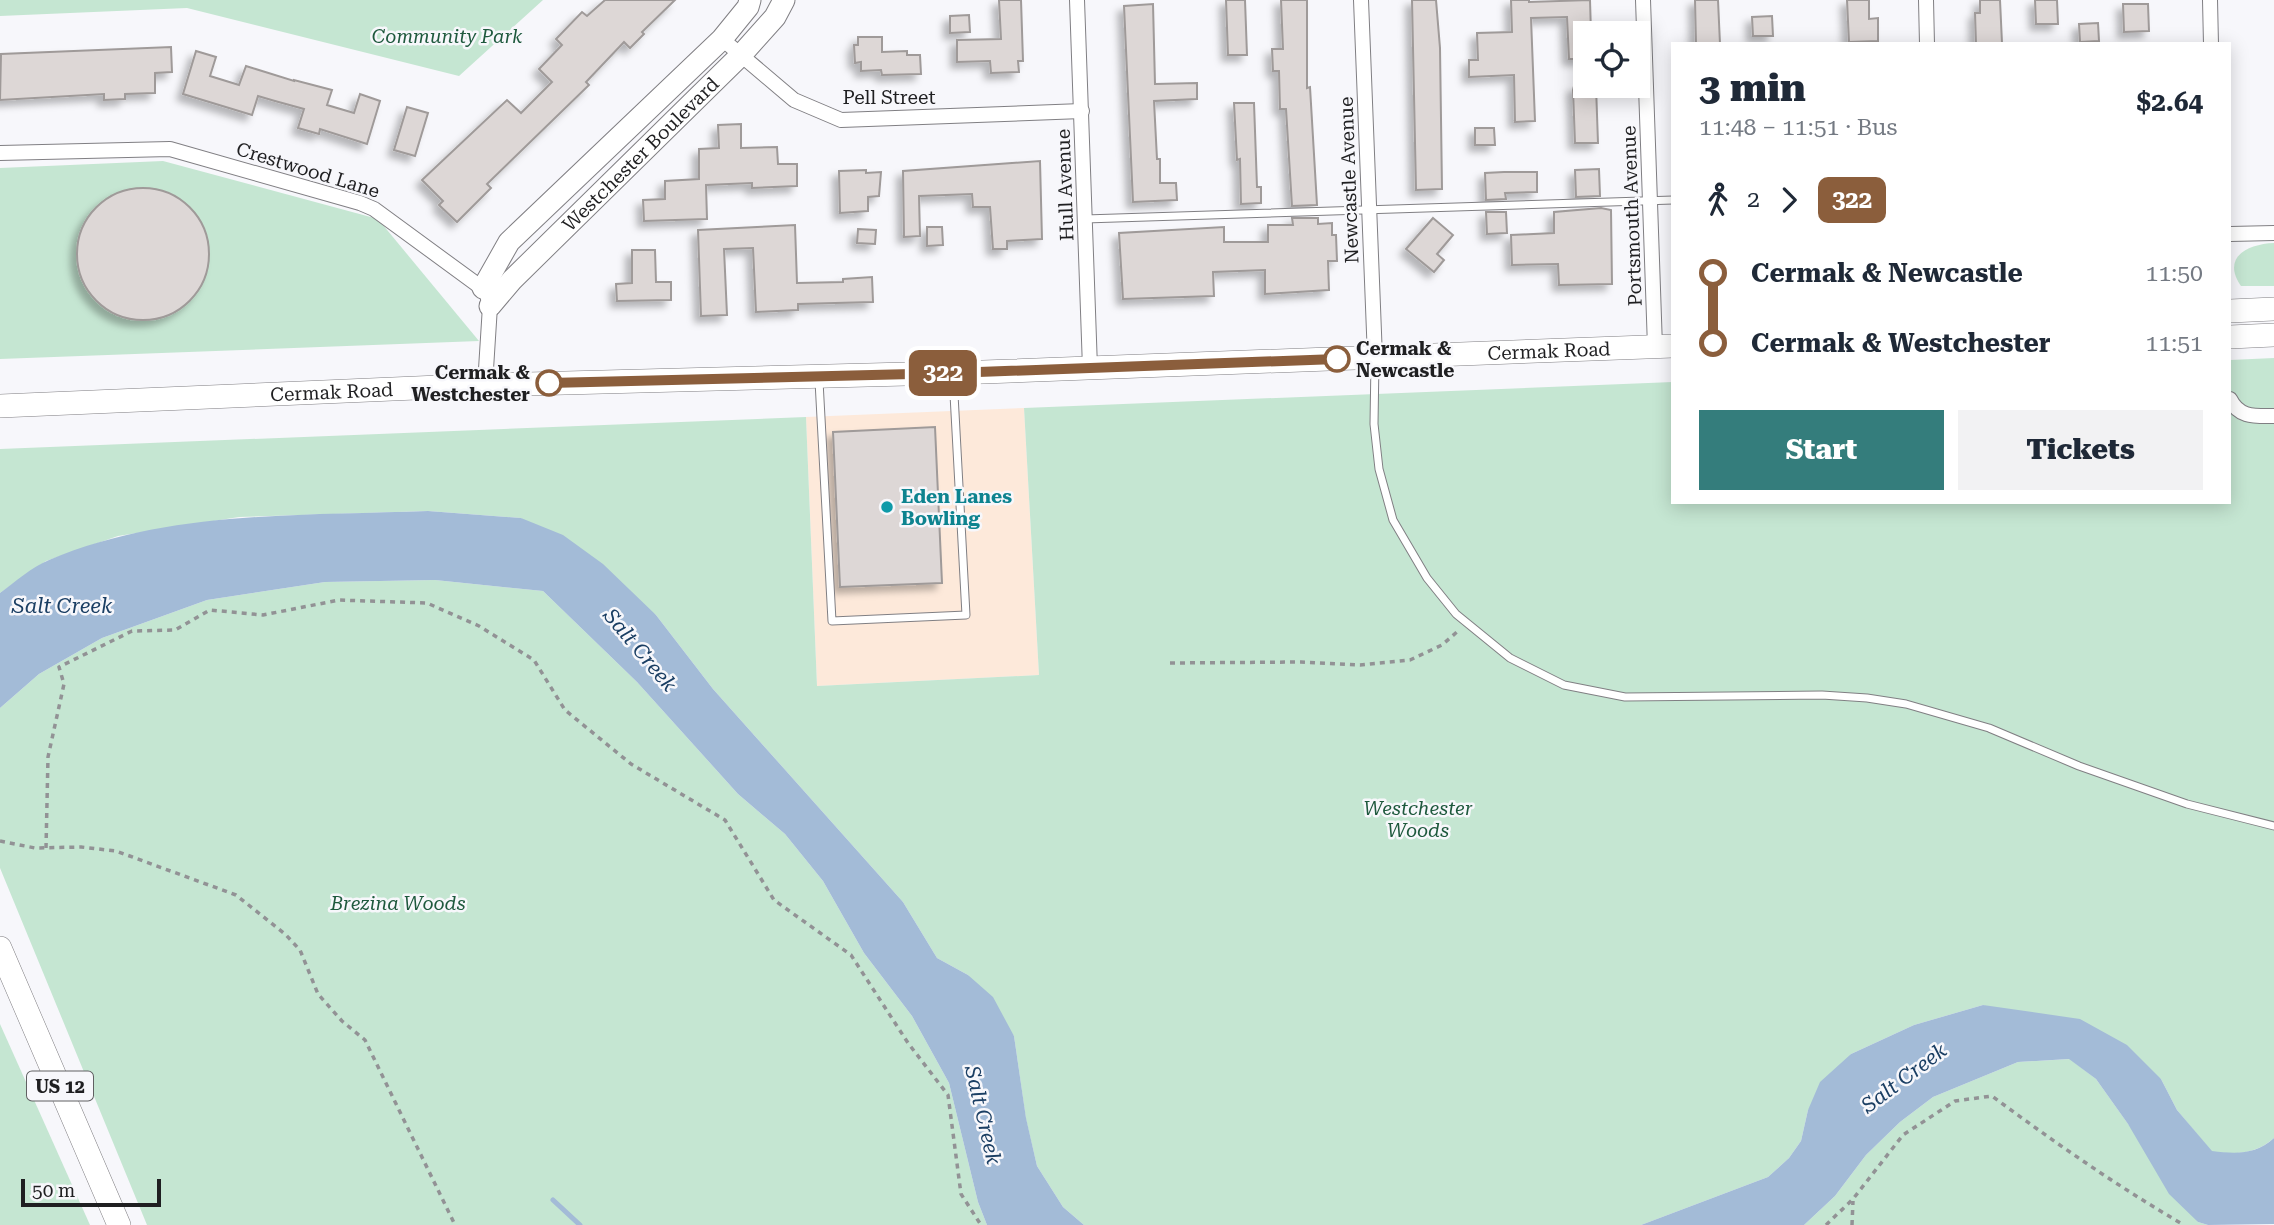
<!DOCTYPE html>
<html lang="en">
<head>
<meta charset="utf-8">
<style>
  :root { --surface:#fff; --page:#f2f2f3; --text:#1f2937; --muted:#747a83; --accent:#347d7c }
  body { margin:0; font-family:"Roboto Serif",serif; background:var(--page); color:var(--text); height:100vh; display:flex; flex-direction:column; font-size:26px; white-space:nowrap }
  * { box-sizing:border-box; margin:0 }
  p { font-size:23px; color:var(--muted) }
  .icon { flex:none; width:38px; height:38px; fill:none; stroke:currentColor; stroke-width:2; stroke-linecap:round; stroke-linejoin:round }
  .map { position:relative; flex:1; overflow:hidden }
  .drawer { position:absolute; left:1671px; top:42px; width:560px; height:462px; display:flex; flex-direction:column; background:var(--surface); border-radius:0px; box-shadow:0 4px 18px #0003 }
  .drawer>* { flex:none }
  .badge { padding:0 14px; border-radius:10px; font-size:24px; line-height:46px }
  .buttons { position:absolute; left:1573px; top:21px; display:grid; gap:14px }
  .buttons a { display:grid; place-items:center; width:77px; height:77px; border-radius:0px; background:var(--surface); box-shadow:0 4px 18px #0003; font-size:35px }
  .scale { position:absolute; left:21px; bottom:18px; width:140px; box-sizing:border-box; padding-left:7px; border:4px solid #1f1f21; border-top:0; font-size:19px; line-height:24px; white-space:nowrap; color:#1f1f21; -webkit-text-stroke:5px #f7f7fb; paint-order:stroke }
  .map>.badge { position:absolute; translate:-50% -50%; box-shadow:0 0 0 4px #fff }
  .legs { display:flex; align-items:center; gap:10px; height:77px; padding:0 28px; font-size:23px }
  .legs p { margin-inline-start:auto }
  .overview { display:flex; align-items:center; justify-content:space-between; height:119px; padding:0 28px }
  h1 { font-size:38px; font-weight:800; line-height:52px }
  .primary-button { display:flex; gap:14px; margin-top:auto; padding:14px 28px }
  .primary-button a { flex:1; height:80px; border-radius:0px; background:var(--accent); color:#fff; font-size:28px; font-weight:800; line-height:80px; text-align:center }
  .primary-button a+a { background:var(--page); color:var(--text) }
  ul { padding:0 28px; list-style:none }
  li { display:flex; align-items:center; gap:24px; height:70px; font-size:26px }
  li i { display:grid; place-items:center; width:10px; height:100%; margin:0 9px; background:currentColor }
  li i::after { content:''; width:18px; height:18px; margin:-9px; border:5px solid; border-radius:50%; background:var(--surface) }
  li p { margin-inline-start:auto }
  li:first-child i { background:linear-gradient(#0000 50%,currentColor 0) }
  li:last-child i { background:linear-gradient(currentColor 50%,#0000 0) }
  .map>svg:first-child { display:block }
  .commercial { fill:#fde9da }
  .green { fill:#c5e6d2 }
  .water { fill:#a3bbd7 }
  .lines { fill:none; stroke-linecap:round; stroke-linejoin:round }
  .stream { stroke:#a3bbd7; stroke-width:5 }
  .building { fill:#ddd7d6; stroke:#9f9a99; stroke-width:2; filter:url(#shadow) }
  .lane-casing { stroke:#807f83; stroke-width:9 }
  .street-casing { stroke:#807f83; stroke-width:16 }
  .secondary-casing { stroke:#807f83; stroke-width:23 }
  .primary-casing { stroke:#807f83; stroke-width:24 }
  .path { stroke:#929295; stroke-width:3.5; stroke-dasharray:5 5; stroke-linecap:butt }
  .lane { stroke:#fff; stroke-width:7 }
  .street { stroke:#fff; stroke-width:14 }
  .secondary { stroke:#fff; stroke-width:21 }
  .primary { stroke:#fff; stroke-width:23 }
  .line-1-casing { stroke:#fff; stroke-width:16 }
  .line-1 { stroke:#8b5e3c; stroke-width:10 }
  .stop-1-dot { fill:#fff; stroke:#8b5e3c; stroke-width:3.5 }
  .culture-dot { fill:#0f9aa8; stroke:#f7f7fb; stroke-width:2.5 }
  .labels { text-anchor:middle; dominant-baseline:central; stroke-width:5; stroke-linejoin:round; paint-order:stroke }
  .shield { fill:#f7f7fb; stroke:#606062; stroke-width:2 }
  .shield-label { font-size:18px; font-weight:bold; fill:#1f1f21 }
  .park-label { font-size:19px; font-style:italic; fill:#1e593d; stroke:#f7f7fb }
  .street-label { font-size:19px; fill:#1f1f21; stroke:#f7f7fb }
  .stop-label { font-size:19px; font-weight:bold; fill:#1f1f21; stroke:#f7f7fb; text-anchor:start }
  .culture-label { font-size:19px; font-weight:bold; fill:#0d838f; stroke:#f7f7fb; text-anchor:start }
  .water-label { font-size:21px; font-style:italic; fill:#1a3e63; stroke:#f7f7fb }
</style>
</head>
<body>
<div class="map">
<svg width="2274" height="1225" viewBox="0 0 2274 1225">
  <defs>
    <filter id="shadow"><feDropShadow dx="-6" dy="6" stdDeviation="3.5" flood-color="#0004"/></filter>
  </defs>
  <rect width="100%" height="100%" fill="#f7f7fb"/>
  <path class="commercial" d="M1024,408L1039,675L817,686L806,417Z"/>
  <g class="green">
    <path d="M0,0H543L459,76L187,8L0,16Z"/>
    <path d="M163,161L378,219L479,341L0,359V168Z"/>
    <path d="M2274,243V286H2241C2221,257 2248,244 2274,243Z"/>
    <path d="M2274,358V1138C2255,1155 2236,1154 2212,1152L2177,1110L2161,1079L1983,1005L1914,1025L1851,1054L1808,1110L1801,1141L1789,1158L1768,1177L1641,1225H1084L1063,1207L1037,1166L1026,1119L1014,1036L968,975L937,958L903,902L713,689L656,615L521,518L428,511L239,517L118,536L46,561L0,593V449L806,417L817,686L1039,675L1024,408L1673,382V502H2230V360Z"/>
    <path d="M435,580L543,591L637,682L738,794L785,834L823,881L864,953L912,1016L949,1083L978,1202L987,1225H147L0,868V708L39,674L102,638L207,600L325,582Z"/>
    <path d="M0,1024L90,1225H0Z"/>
    <path d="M2070,1059L2096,1079L2198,1222L2208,1225H1804L1835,1196L1866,1155L1900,1122L1933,1097L2018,1062Z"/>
  </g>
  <g class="water">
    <path d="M428,511L521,518L563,535L603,564L656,615L713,689L903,902L937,958L968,975L993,997L1014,1036L1026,1118L1037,1166L1063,1207L1084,1225H987L978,1202L949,1083L912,1016L864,953L823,881L785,834L738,794L637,682L543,591L435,580L325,582L207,600L102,638L39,674L0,708V593C15,582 32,567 49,560C168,510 301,516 428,511Z"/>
    <path d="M1983,1005L2080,1019L2127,1045L2161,1079L2177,1110L2212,1151C2236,1154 2255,1155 2274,1138V1224L2208,1225L2198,1222L2169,1194L2128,1124L2096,1079L2069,1059L2018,1062L1933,1097L1900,1122L1866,1155L1835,1196L1804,1225H1641L1768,1177L1789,1158L1801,1141L1808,1110L1820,1082L1851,1054L1914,1025Z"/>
  </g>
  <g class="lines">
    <path class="stream" d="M553,1200L580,1225"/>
  </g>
  <g class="building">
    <path d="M605,0H675L642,32L644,34L630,48L624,42L586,82L589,85L487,184L491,188L457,222L439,205L443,201L422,180L507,100L521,113L552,82L539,69L562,45L556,39L582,12L587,16Z"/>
    <path d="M999,0H1021L1023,61H1018L1019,72L991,73L990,61L957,62V40L1001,39Z"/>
    <path d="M1226,0H1245L1247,55H1228Z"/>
    <path d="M1281,0H1307V88L1310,87L1317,205L1292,206L1286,109H1280L1279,71H1273L1272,49H1283Z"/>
    <path d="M1412,0H1436L1440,48L1442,189L1416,190Z"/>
    <path d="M1511,0H1529V2L1590,0L1591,33H1586V59H1569L1567,17L1531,18L1535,121L1515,122L1514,75L1469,77V60H1478L1477,33L1512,32Z"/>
    <path d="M1695,0H1718L1720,44H1696Z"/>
    <path d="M1847,0H1869V19L1878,18V41L1849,42Z"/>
    <path d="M1980,0H2000L2002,43L1976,44L1975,13H1980Z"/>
    <path d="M2035,0H2057L2058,24H2036Z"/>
    <path d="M1153,4L1155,84L1197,83V99L1154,101L1157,159H1160V183H1176L1177,200L1133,202L1124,6Z"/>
    <path d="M2123,4H2148L2149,31L2124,32Z"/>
    <path d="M969,15L970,32L950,33V16Z"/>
    <path d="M1772,16L1773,36H1753L1752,17Z"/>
    <path d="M2098,23L2099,41L2080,42L2079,24Z"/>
    <path d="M858,37H882V52L907,51V55H920L921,74L882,75L881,70L861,71V62L855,63L854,45H858Z"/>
    <path d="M171,47L172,72L155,73V93L125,94V99L104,100V94L0,100L1,54Z"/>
    <path d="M196,51L216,57L210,76L239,85L246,66L294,81V80L332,90L327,105L354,113L360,94L380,101L367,144L320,129L319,134L298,128L304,109L275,101L258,96L252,115L183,94Z"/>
    <path d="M1574,86H1596L1598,143H1575L1573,90Z"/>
    <path d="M1234,103H1254L1257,187H1261V203L1241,204L1240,159L1237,160Z"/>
    <path d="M407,107L428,113L415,156L394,150Z"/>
    <path d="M741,124V148L777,147L778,164H797V186L752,188V183L706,185L707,219L644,221L643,200L665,199V181L699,179V149L719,148L718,125Z"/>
    <path d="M1475,128H1494L1495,145H1475Z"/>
    <path d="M1040,161L1042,239L1007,241V249H993L990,207H973L972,194L919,196L920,236L904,237L903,171Z"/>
    <path d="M1599,169L1600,196L1576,197L1575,170Z"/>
    <path d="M866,170V173L881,172L879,196L868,197V211L840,213L839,171Z"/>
    <path d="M1504,172H1537V192L1505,193L1506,199L1486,200L1485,173Z"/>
    <circle cx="143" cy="254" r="66"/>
    <path d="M1601,208L1611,210L1612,284L1559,285L1558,264L1512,265L1511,235L1554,233V212Z"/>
    <path d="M1486,212H1506L1507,233L1487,234Z"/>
    <path d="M1292,218H1318V224L1332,223V235H1336L1337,261H1328L1329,290L1265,294V270L1213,272L1214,296L1123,299L1119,233L1224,227V242H1268V225H1293Z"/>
    <path d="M1433,218L1453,235L1437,254L1444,260L1434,272L1406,249Z"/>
    <path d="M795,225L797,283L843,282V279L872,277L873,302L798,304V310L756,312L753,248L724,249L727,315L701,316L698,230Z"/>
    <path d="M927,227H942L943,245L927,246Z"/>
    <path d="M858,229L876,230L875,244L857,243Z"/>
    <path d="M632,250H655L656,282H671V300L617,301L616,284L632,283Z"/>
    <path d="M935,427L942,583L840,587L833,432Z"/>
  </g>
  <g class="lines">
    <defs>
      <g id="lane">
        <path d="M1085,219L1673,200"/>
        <path d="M1375,361L1374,424L1379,469L1393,520L1427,578L1456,614L1510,658L1564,685L1625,697L1822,695L1867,698L1906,704L1989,728L2079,766L2187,804L2274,826"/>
        <path d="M819,381L832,621L966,615L953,376"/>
      </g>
      <g id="street">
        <path d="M1077,0L1090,368"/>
        <path d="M1361,0L1375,358"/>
        <path d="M1643,0L1655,347"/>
        <path d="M1926,0L1927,44"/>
        <path d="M2210,0L2211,44"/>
        <path d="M722,39L794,100L841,120L1082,111"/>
        <path d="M0,153L170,149L360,203L374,209L486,291L490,306L485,385"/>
        <path d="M2230,234L2274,233"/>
        <path d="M2230,399C2239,418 2255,416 2274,416"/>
      </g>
      <g id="secondary">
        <path d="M483,288L509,242L722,39L748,7L750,0"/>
        <path id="s1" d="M490,306L512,280L741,55L775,17L784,0"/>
      </g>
      <g id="primary">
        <path d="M2230,311L2274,309"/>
        <path d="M2230,337L2274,335"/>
        <path id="s2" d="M0,406L485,385L983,372L1673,346"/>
        <path d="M0,948L119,1225"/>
      </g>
    </defs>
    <use href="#lane" class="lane-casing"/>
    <use href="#street" class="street-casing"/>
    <use href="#secondary" class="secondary-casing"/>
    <use href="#primary" class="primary-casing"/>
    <g class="path">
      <path d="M1170,663L1301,662L1360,665L1410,660L1442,645L1458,631"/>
      <path d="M0,841L35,848L81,847L116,851L236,895L285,934L300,950L318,994L342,1021L365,1040L455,1225"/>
      <path d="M46,848L48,757L64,684L59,667L132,631L175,630L210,610L263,615L339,600L427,603L479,626L534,660L565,710L631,764L725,820L774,900L851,955L908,1043L948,1095L961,1194L981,1225"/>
      <path d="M1826,1225L1853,1199L1903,1135L1955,1101L1992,1096C2054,1142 2117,1186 2184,1225"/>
      <path d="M1852,1225L1853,1201"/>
    </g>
    <use href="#lane" class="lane"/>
    <use href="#street" class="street"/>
    <use href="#secondary" class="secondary"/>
    <use href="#primary" class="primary"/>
  </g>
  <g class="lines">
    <defs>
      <path id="line-1" d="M549,383L952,373L1337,359"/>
    </defs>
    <use href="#line-1" class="line-1-casing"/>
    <use href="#line-1" class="line-1"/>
  </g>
  <g class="stop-1-dot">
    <circle cx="1337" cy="359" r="12"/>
    <circle cx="549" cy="383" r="12"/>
  </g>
  <circle class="culture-dot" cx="887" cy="507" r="7"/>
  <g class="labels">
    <rect class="shield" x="27" y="1071.5" width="66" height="29" rx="5"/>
    <g class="shield-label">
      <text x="60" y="1086">US 12</text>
    </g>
    <g class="park-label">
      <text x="447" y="36">Community Park</text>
      <text x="1418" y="808">Westchester<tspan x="1418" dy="22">Woods</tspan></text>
      <text x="398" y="903">Brezina Woods</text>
    </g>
    <g class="street-label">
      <text x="889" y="97">Pell Street</text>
      <text stroke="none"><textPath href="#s1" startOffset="214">Westchester Boulevard</textPath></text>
      <text transform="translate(308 170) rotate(17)">Crestwood Lane</text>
      <text transform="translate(1349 180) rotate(-92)">Newcastle Avenue</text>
      <text transform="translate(1065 185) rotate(-92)">Hull Avenue</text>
      <text transform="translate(1632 216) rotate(-92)">Portsmouth Avenue</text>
      <text stroke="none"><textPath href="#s2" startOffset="1550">Cermak Road</textPath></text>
      <text stroke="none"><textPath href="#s2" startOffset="332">Cermak Road</textPath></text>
    </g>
    <g class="stop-label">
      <text x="1356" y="348">Cermak &amp;<tspan x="1356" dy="22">Newcastle</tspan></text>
      <text x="530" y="372" text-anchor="end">Cermak &amp;<tspan x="530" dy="22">Westchester</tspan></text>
    </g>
    <g class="culture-label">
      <text x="901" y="496">Eden Lanes<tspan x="901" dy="22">Bowling</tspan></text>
    </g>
    <g class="water-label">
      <text x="62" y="606">Salt Creek</text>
      <text transform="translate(640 650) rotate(50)">Salt Creek</text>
      <text transform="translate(1904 1078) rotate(-37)">Salt Creek</text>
      <text transform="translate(983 1115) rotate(77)">Salt Creek</text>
    </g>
  </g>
</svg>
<div class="buttons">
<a><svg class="icon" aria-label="locate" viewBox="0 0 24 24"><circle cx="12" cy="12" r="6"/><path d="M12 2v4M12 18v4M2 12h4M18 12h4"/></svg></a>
</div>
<div class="scale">50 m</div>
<b class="badge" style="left:943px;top:373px;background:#8b5e3c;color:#fff">322</b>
<section class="drawer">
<div class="overview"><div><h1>3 min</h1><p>11:48 – 11:51 · Bus</p></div><b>$2.64</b></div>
<div class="legs"><svg class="icon" aria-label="walk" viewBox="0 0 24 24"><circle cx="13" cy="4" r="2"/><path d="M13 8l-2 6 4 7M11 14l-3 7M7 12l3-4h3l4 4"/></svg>2<svg class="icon" aria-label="forward" viewBox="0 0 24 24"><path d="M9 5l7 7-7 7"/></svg><b class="badge" style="background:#8b5e3c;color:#fff">322</b></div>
<ul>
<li><i style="color:#8b5e3c"></i><b>Cermak &amp; Newcastle</b><p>11:50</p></li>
<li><i style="color:#8b5e3c"></i><b>Cermak &amp; Westchester</b><p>11:51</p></li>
</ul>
<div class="primary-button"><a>Start</a><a>Tickets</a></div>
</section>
</div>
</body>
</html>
